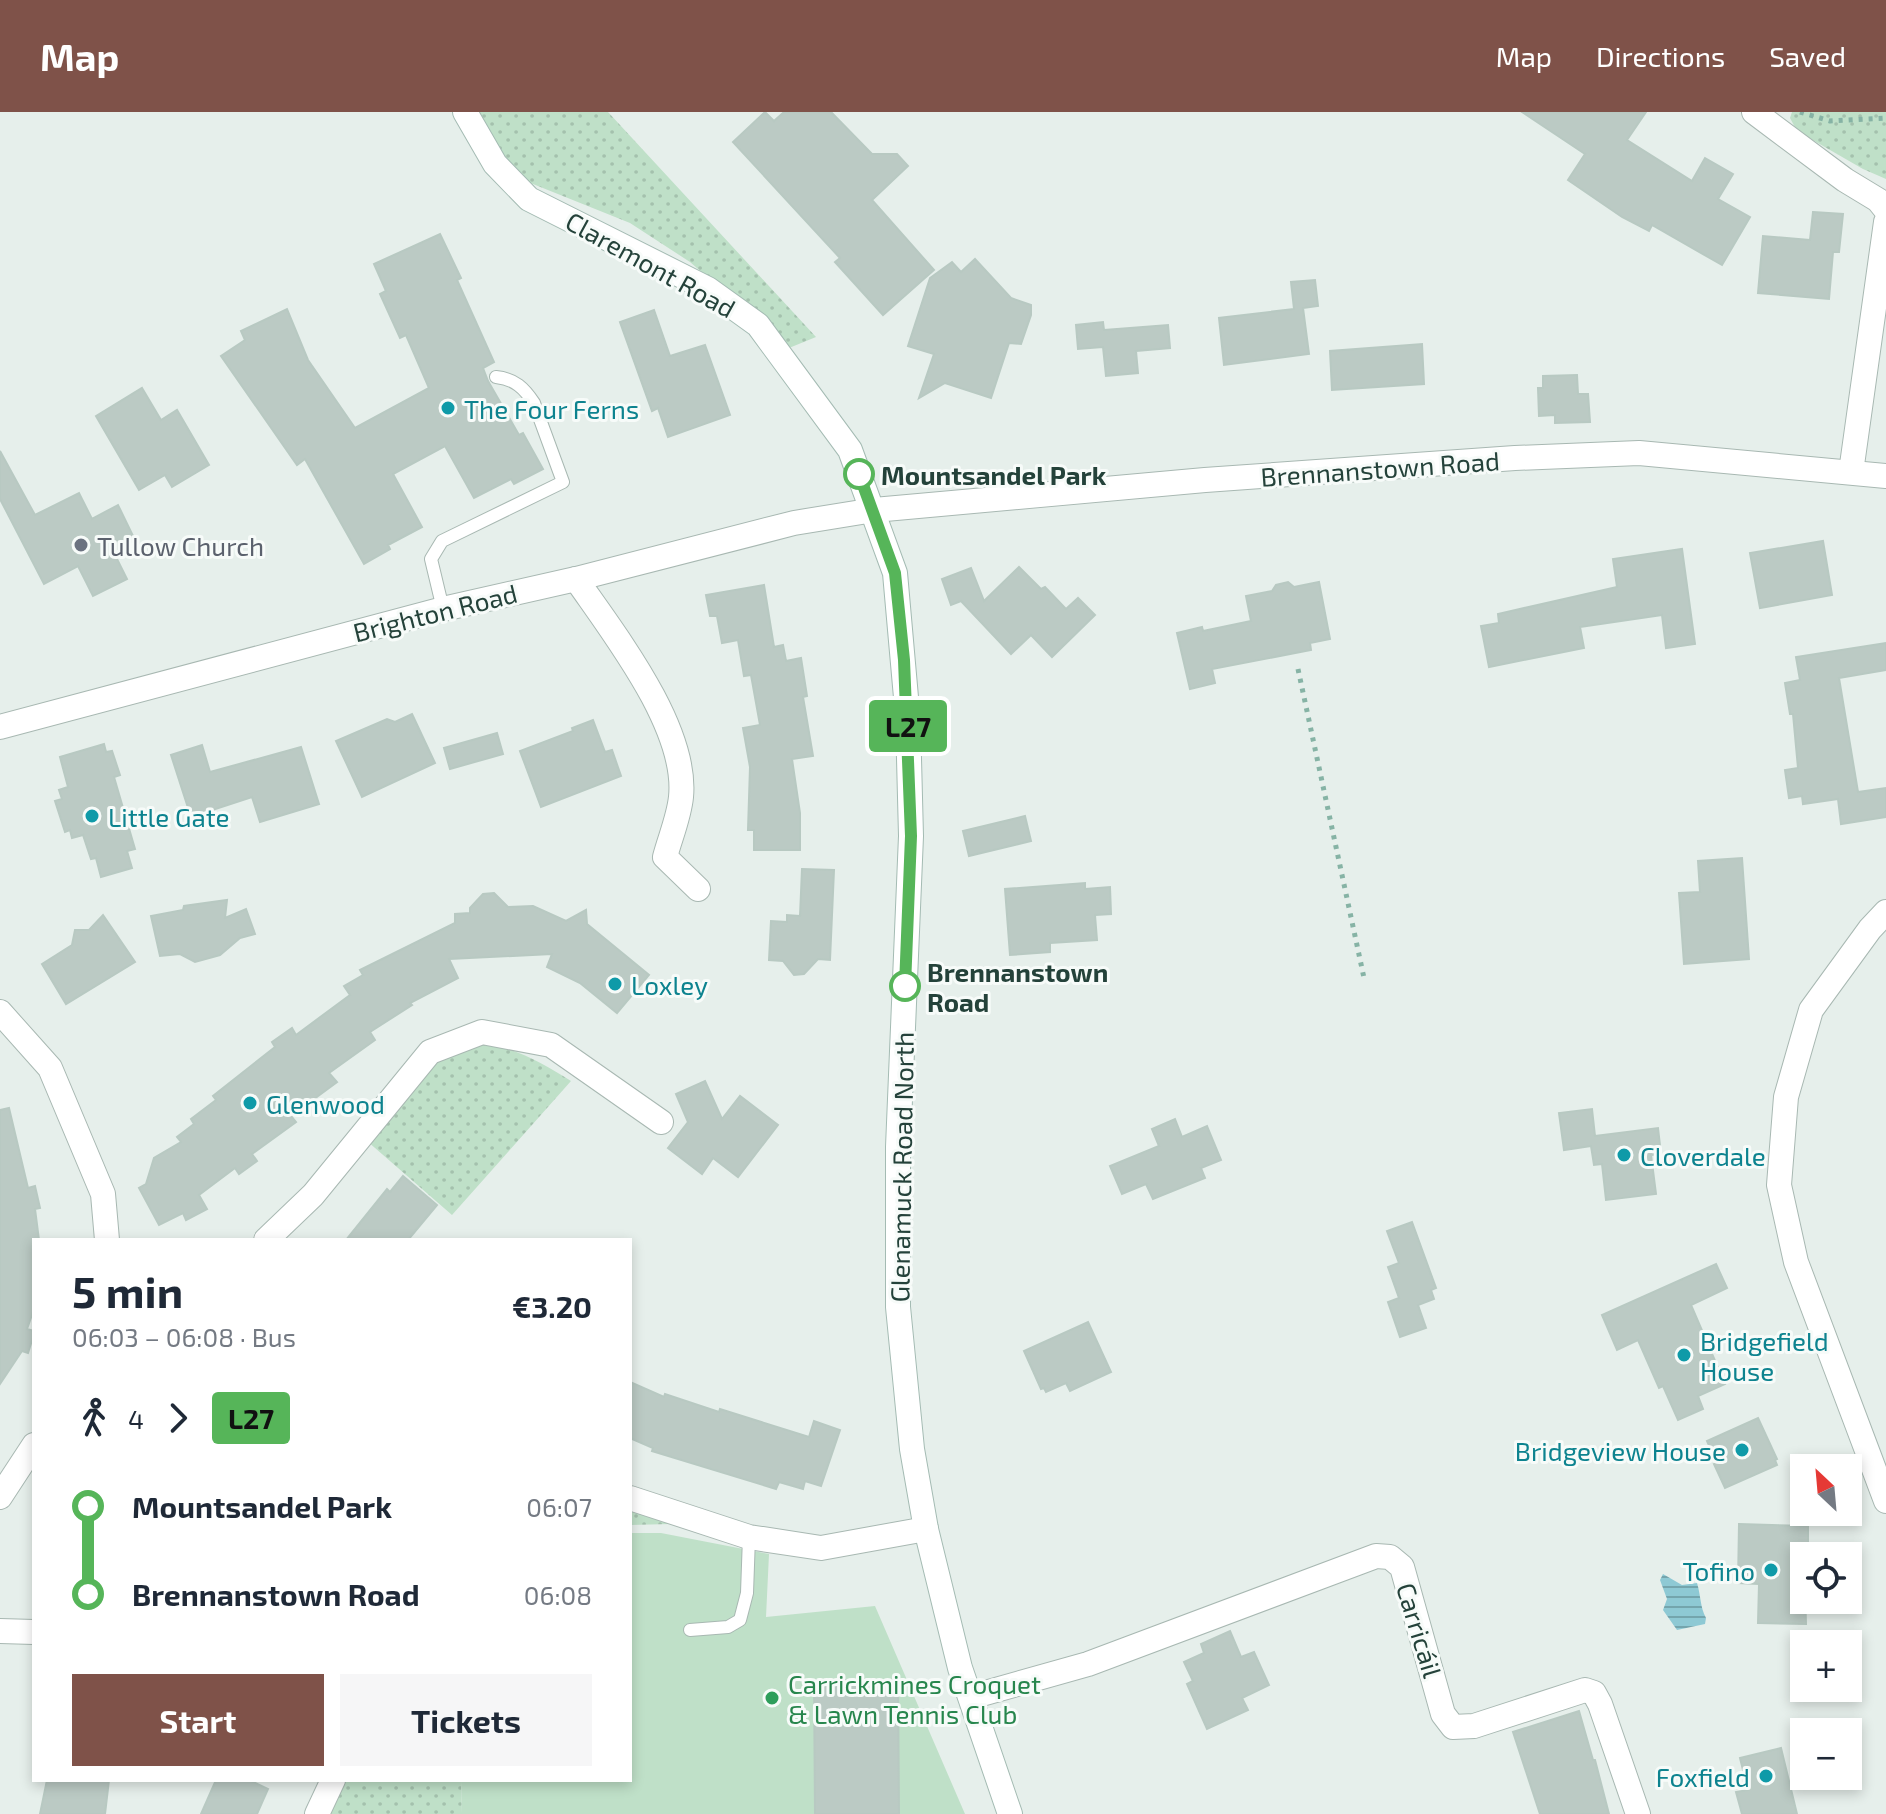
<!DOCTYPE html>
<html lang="en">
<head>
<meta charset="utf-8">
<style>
  :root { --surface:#fff; --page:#f6f6f7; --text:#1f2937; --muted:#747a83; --accent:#7f5249 }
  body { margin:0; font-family:"Exo 2",sans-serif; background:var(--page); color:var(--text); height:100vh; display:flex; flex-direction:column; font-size:30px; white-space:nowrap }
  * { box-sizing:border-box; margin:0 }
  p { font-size:26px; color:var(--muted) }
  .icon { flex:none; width:44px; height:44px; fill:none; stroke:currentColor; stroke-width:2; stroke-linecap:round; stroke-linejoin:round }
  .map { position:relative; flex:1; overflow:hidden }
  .side { position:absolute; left:32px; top:1126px; width:600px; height:544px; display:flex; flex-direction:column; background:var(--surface); border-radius:0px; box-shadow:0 4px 12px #0003 }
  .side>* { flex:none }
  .badge { padding:0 16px; border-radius:6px; font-size:28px; line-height:52px }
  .needle { width:52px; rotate:334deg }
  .fabs { position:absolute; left:1790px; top:1342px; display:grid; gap:16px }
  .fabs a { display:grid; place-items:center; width:72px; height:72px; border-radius:0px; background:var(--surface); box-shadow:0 4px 12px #0003; font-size:40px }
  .map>.badge { position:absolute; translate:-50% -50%; box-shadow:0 0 0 4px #fff }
  .legs { display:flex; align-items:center; gap:12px; height:88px; padding:0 40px; font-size:26px }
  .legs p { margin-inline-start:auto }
  .headline { display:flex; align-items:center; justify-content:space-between; height:136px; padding:0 40px }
  h1 { font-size:44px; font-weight:700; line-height:60px }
  .primary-button { display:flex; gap:16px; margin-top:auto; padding:16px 40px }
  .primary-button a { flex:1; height:92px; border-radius:0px; background:var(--accent); color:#fff; font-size:32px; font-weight:700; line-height:92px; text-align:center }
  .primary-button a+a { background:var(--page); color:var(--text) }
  ul { padding:0 40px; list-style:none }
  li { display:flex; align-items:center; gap:28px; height:88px; font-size:30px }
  li i { display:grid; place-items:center; width:12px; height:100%; margin:0 10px; background:currentColor }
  li i::after { content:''; width:20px; height:20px; margin:-10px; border:6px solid; border-radius:50%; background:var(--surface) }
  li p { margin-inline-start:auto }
  li:first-child i { background:linear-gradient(#0000 50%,currentColor 0) }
  li:last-child i { background:linear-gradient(currentColor 50%,#0000 0) }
  header { display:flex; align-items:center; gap:48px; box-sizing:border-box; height:112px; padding:0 40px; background:var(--accent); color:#fff }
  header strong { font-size:38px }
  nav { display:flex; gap:44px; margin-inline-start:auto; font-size:28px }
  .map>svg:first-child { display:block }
  .grass { fill:url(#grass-dots) }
  .green { fill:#bfe0c8 }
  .water { fill:url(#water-rules) }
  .building { fill:#bbcac4; stroke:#b8c9c2; stroke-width:2 }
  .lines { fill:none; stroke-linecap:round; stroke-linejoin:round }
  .service-casing { stroke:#a8b8b2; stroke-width:14 }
  .minor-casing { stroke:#a8b8b2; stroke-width:26 }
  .tertiary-casing { stroke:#a8b8b2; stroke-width:26 }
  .secondary-casing { stroke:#a4bbb3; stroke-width:26 }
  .path { stroke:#86b3a5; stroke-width:5; stroke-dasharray:4 6; stroke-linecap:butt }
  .service { stroke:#fff; stroke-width:12 }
  .minor { stroke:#fff; stroke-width:24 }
  .tertiary { stroke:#fff; stroke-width:24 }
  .secondary { stroke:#fff; stroke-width:24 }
  .line-1-casing { stroke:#fff; stroke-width:18 }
  .line-1 { stroke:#56b559; stroke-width:12 }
  .culture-dot { fill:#0f9aa8; stroke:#f7fbf9; stroke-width:3 }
  .stop-1-dot { fill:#fff; stroke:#56b559; stroke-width:4 }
  .worship-dot { fill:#6b7280; stroke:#f7fbf9; stroke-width:3 }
  .leisure-dot { fill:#2e9e5b; stroke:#f7fbf9; stroke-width:3 }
  .labels { text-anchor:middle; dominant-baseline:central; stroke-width:6; stroke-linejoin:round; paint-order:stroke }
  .street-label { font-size:26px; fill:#24423a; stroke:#f7fbf9 }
  .culture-label { font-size:26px; fill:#0d838f; stroke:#f7fbf9; text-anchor:start }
  .stop-label { font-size:26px; font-weight:bold; fill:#24423a; stroke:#f7fbf9; text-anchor:start }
  .worship-label { font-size:26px; fill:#5b616d; stroke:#f7fbf9; text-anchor:start }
  .leisure-label { font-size:26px; fill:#27864d; stroke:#f7fbf9; text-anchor:start }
</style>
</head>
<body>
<header>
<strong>Map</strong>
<nav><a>Map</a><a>Directions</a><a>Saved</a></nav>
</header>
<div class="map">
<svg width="1886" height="1702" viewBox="0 0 1886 1702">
  <defs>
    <pattern id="grass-dots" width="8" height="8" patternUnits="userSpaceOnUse" patternTransform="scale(2)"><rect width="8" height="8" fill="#bfe0c8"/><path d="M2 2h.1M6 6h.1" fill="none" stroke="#a4c1ad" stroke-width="1.8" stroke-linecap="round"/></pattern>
    <pattern id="water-rules" width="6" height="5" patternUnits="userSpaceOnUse" patternTransform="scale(2)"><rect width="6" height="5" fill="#8ec9d4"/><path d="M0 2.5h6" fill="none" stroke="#74a5ad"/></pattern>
  </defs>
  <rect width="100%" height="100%" fill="#e6efeb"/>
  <g class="grass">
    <path d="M473,0H608L816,225L789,236L690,150L630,111L518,66Z"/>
    <path d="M1792,0H1886V67L1863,57L1797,19L1790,6Z"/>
    <path d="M476,933C512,932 542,951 571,969L452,1103L367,1029L427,958L442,947Z"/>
    <path d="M630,1399L671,1412L630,1413Z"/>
    <path d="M345,1668H461L462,1702H328Z"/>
  </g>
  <path class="green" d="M630,1421H661L769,1442L766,1505L875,1494L965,1702H462L461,1668H630Z"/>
  <path class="water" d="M1663,1462L1682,1473L1697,1471C1701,1484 1700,1495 1706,1506L1705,1512L1677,1518L1663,1498L1667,1487L1660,1468Z"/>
  <g class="building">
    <path d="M765,0L774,9L784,0H831L872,42H897L908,54L872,88L934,158L883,203L835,150L840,146L733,30Z"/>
    <path d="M1522,0H1646L1627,28L1692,69L1705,46L1733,62L1718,87L1750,105L1722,153L1652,113L1649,119L1622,105L1568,68L1585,42Z"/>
    <path d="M1813,100L1843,102L1839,140H1833L1829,187L1758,181L1763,124L1810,128Z"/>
    <path d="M440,122L461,166L457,168L494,250L483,256L488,269L519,323L523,321L543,357L514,372L511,367L474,386L445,334L393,362L422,415L388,433L390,437L364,452L305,347L297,353L221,244L245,228L241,219L287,197L308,248L355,316L429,276L406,223L400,226L380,182L386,179L374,152Z"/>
    <path d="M975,147L1011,186L1031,193V203L1021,232L1009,231L991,286L945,271L919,286L934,242L908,234L930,166L952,150L961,160Z"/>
    <path d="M1315,168L1318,194L1303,196L1309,242L1224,253L1219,206L1294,197L1291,170Z"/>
    <path d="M654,198L670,244L705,233L730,303L668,325L658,296L652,299L620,210Z"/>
    <path d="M1103,210L1104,218L1168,213L1170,236L1136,239L1138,261L1106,264L1103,235L1078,237L1076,213Z"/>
    <path d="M1422,232L1424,272L1332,278L1330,239Z"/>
    <path d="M1577,263L1578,282H1588L1590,310L1555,311V303L1539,304L1538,276H1543V264Z"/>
    <path d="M142,276L161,308L177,298L209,353L172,375L165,363L139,378L96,304Z"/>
    <path d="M0,339L35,403L79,381L92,407L118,393L135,428L113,439L127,467L93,484L78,454L44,472L0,387Z"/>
    <path d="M1823,429L1832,483L1760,496L1750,441Z"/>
    <path d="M1682,437L1695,532L1666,536L1662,503L1580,515L1584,536L1489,555L1481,514L1499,511L1498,502L1617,475L1613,447Z"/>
    <path d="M1019,455L1041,477L1045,475L1066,497L1078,486L1095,503L1052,545L1031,523L1011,542L961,489L951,493L942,467L971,456L984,489Z"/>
    <path d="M1288,470L1294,475L1319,470L1330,527L1310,531L1311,538L1212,557L1215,571L1190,577L1177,521L1202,515L1203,519L1251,509L1246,484L1272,479L1276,473Z"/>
    <path d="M764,473L774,535L783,533L786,549L801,546L807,584L803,585L813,644L792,647L800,701V738H754V718H748L750,655L743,616L760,613L751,563L744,564L738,528L722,531L717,504H710L706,483Z"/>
    <path d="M1886,531V558L1839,566L1858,680L1886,676V705L1841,712L1838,687L1803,692L1802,684L1789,686L1785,658L1798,656L1793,602H1790L1785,571L1800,568L1796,545Z"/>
    <path d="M412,602L435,651L362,685L336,629L387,607L395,610Z"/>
    <path d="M593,608L605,640L612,638L621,664L541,695L520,639L573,619L572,616Z"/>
    <path d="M497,621L503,642L450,657L444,636Z"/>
    <path d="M104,632L106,640L112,639L120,663L114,665L135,737L127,739L132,756L101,765L96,746L91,747L83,723L72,726L70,718L65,720L55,689L62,687L59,678L68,675L60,645Z"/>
    <path d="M202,633L210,660L301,635L319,692L260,710L252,685L191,705L171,643Z"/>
    <path d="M1025,704L1031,729L969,744L963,719Z"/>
    <path d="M1742,746L1749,847L1684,852L1679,781L1700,780L1698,749Z"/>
    <path d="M802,757L834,758L830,848L818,847L804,862L794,863L783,849L769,848L771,809L787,810V803L800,804Z"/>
    <path d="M1085,771V777L1110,775L1111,802L1095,803L1097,828L1050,831V840L1010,843L1005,777Z"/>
    <path d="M494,781L508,795L533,794L566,809L586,798L587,812L649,863L617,901L580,871L547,855L552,842L449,847L458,866L410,891L412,893L370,920L375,928L329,961L337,970L291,1004L296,1010L252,1042L257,1049L239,1062L235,1056L199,1083L207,1097L186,1108L183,1101L159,1113L139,1076L146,1072L154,1046L181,1030L177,1025L194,1012L191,1007L216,988L213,984L275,935L272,930L292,916L296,923L350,883L344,874L363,863L360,858L455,811V802L470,801V796L483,782Z"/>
    <path d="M227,788L225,806L246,797L255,822L240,826L220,843L195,850L180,842L160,844L151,804L183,798L184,794Z"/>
    <path d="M103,803L135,850L66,892L42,852L72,833L75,818H89Z"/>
    <path d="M705,969L722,1007L740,984L778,1013L738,1065L713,1046L702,1062L668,1036L688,1010L676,982Z"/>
    <path d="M9,996L28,1076L35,1074L40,1096L35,1097L39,1128H34V1197L27,1217L34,1219V1222L28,1241L22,1239L0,1272V998Z"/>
    <path d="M1592,997L1595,1024L1658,1016L1661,1042L1651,1043L1656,1082L1606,1088L1602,1052L1594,1053L1591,1034L1564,1038L1559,1001Z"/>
    <path d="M1175,1007L1182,1025L1207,1014L1221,1048L1201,1056L1205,1066L1153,1087L1146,1072L1122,1082L1110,1054L1159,1034L1152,1017Z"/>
    <path d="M403,1064L437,1093L408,1128H346L387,1077L390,1080Z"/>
    <path d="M1412,1110L1436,1176L1431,1178L1434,1187L1418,1193L1426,1216L1400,1225L1388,1190L1399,1186L1388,1155L1399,1151L1387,1119Z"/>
    <path d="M1716,1152L1727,1176L1691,1193L1725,1272L1698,1284L1703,1297L1678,1308L1663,1274L1659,1276L1638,1228L1617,1238L1602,1203Z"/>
    <path d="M1088,1210L1111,1260L1070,1279L1066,1271L1046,1280L1044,1276L1041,1277L1024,1239Z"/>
    <path d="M630,1270L664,1285L665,1282L719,1300L720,1297L809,1325L814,1309L840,1318L821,1374L805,1369L803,1377L779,1370L776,1377L652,1339L653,1336L630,1326Z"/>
    <path d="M1758,1306L1777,1347L1775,1348L1777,1353L1725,1376L1714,1352L1717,1351L1707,1329Z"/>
    <path d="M1739,1412L1808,1414V1444H1804L1806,1512L1758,1511L1759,1472L1738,1471Z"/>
    <path d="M1230,1519L1241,1545L1254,1540L1269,1573L1242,1586L1248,1598L1207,1617L1187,1572L1193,1569L1184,1550L1204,1541L1201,1532Z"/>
    <path d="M814,1568H898L899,1702H815Z"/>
    <path d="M1579,1599L1593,1648H1595L1609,1702H1540L1513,1620Z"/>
    <path d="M1781,1636L1797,1702H1742L1736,1680L1748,1678L1740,1646Z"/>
    <path d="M47,1668H109L105,1702H40Z"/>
    <path d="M216,1668H249L268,1677L257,1702H201Z"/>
  </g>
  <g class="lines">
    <defs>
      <g id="service">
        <path d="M443,497L431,447L442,429L563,370L534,291C524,276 515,267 496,265"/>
        <path d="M690,1518L728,1515L740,1508L747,1481L749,1425"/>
      </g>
      <g id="minor">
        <path d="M1754,0L1845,68L1878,88L1886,98"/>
        <path d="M1851,360L1886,110"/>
        <path d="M576,467C614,522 688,616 681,685C679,705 670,726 665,745L698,777"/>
        <path d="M1886,800L1870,817L1811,898L1786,985L1779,1073L1796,1150L1886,1389"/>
        <path d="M0,900L50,956L103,1082L107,1128"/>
        <path d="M266,1128L313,1083L430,940L482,920L551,933L661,1010"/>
        <path d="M0,1385L34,1333"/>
        <path d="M630,1386L749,1425L821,1436L926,1417"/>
        <path d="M0,1519L34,1520"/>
        <path d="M971,1585L1088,1552L1376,1444L1390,1445L1402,1455L1443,1602L1453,1615L1474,1614L1585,1578L1594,1581L1600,1592L1638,1702"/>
        <path d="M317,1702L333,1668"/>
      </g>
      <path id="tertiary" d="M0,615L443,497L576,467L794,411L874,398L1205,368L1515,346L1639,341L1886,364"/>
      <path id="secondary" d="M465,0L495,52L529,87L708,177L758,213L850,338L895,461L908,608L911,724L898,1035V1195L912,1337L926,1417L960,1556L1010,1702"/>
    </defs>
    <use href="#service" class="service-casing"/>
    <use href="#minor" class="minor-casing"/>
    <use href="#tertiary" class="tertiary-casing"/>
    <use href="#secondary" class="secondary-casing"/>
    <g class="path">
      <path d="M1800,0L1830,9L1886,6"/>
      <path d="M1298,557L1364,866"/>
    </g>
    <use href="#service" class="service"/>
    <use href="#minor" class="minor"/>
    <use href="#tertiary" class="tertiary"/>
    <use href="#secondary" class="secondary"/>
  </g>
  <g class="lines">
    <defs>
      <path id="line-1" d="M859,362L895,461L904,548L911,724L905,874"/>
    </defs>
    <use href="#line-1" class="line-1-casing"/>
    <use href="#line-1" class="line-1"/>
  </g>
  <g class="culture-dot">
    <circle cx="448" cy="296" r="8"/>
    <circle cx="92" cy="704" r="8"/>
    <circle cx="615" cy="872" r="8"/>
    <circle cx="250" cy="991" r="8"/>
    <circle cx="1624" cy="1043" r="8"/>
    <circle cx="1684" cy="1243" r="8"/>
    <circle cx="1742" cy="1338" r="8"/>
    <circle cx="1771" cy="1458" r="8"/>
    <circle cx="1766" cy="1664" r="8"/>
  </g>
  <g class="stop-1-dot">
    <circle cx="859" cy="362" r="14"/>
    <circle cx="905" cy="874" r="14"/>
  </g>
  <circle class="worship-dot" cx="81" cy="433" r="8"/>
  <circle class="leisure-dot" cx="772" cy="1586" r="8"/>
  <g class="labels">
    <g class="street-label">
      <text transform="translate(651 152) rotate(29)">Claremont Road</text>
      <text transform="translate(1380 356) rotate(-4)">Brennanstown Road</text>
      <text transform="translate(435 500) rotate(-14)">Brighton Road</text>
      <text transform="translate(901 1055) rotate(-89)">Glenamuck Road North</text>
      <text transform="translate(1420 1518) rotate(73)">Carricáil</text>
    </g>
    <g class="culture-label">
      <text x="464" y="296">The Four Ferns</text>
      <text x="108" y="704">Little Gate</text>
      <text x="631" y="872">Loxley</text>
      <text x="266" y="991">Glenwood</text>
      <text x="1640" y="1043">Cloverdale</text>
      <text x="1700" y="1228">Bridgefield<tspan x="1700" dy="30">House</tspan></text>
      <text x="1726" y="1338" text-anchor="end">Bridgeview House</text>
      <text x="1755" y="1458" text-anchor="end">Tofino</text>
      <text x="1750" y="1664" text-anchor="end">Foxfield</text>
    </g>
    <g class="stop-label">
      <text x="881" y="362">Mountsandel Park</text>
      <text x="927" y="859">Brennanstown<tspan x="927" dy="30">Road</tspan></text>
    </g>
    <g class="worship-label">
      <text x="97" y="433">Tullow Church</text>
    </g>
    <g class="leisure-label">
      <text x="788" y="1571">Carrickmines Croquet<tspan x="788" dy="30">&amp; Lawn Tennis Club</tspan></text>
    </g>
  </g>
</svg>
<div class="fabs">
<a><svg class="needle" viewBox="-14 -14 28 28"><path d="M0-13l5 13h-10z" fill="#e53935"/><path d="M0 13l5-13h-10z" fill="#747a83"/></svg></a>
<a><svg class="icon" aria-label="locate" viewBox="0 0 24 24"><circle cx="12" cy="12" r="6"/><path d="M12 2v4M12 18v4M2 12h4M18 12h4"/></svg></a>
<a>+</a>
<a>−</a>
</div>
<b class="badge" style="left:908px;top:614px;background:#56b559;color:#111">L27</b>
<section class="side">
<div class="headline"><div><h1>5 min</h1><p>06:03 – 06:08 · Bus</p></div><b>€3.20</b></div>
<div class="legs"><svg class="icon" aria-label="walk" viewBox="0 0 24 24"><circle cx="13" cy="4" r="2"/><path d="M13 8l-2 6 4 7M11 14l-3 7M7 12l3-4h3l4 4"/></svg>4<svg class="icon" aria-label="forward" viewBox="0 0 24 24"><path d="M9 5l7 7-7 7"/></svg><b class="badge" style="background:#56b559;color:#111">L27</b></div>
<ul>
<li><i style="color:#56b559"></i><b>Mountsandel Park</b><p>06:07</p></li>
<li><i style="color:#56b559"></i><b>Brennanstown Road</b><p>06:08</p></li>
</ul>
<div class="primary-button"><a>Start</a><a>Tickets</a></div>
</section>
</div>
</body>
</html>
